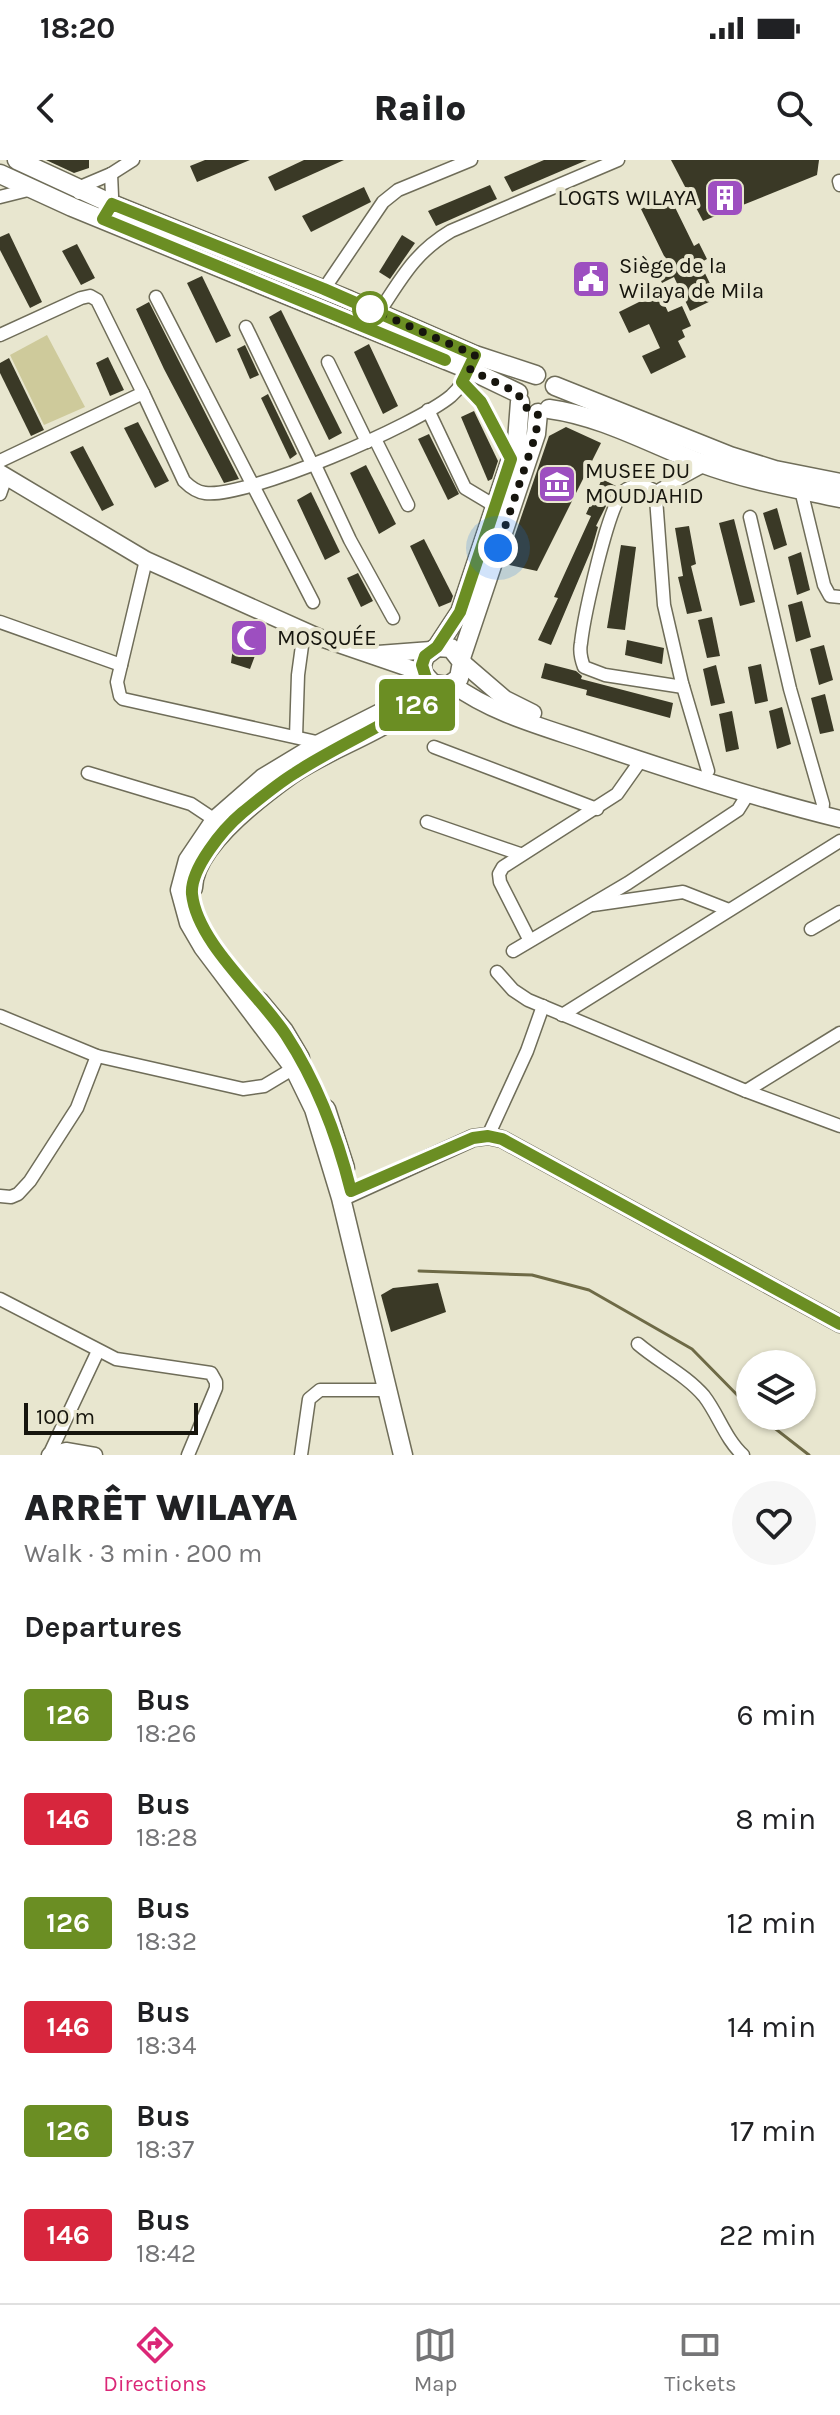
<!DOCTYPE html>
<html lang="en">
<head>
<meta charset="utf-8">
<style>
  :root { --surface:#fff; --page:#f6f6f6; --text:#202124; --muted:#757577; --line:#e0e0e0; --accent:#db2777 }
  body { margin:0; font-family:Karla,sans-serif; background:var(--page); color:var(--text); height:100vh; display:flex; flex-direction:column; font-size:30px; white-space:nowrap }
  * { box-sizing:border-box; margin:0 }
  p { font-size:26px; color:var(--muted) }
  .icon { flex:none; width:44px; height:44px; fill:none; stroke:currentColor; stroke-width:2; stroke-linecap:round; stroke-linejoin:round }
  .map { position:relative; height:1295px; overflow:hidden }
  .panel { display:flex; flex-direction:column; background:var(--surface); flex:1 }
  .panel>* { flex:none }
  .badge { padding:0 16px; border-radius:6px; font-size:28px; line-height:52px }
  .controls { position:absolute; left:736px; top:1190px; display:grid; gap:16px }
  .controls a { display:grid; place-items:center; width:80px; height:80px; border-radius:50%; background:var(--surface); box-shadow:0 2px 6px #0004; font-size:40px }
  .scale { position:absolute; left:24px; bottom:20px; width:174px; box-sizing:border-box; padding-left:8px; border:4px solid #16150d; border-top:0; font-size:22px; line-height:28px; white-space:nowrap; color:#16150d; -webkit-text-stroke:6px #e8e6cf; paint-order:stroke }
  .you { position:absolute; width:40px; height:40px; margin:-20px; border:6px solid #fff; border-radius:50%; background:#1a73e8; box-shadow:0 0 0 12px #1a73e833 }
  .map>.badge { position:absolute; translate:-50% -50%; box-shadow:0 0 0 4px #fff }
  h2 { padding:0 24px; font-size:30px; line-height:72px }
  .round { display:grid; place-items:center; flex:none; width:84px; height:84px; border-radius:42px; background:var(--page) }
  .overview { display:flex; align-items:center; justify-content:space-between; height:136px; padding:0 24px }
  h1 { font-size:38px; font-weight:800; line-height:60px }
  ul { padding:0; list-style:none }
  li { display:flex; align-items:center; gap:24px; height:104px; padding:0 24px }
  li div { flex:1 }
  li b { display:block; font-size:30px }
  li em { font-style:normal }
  li .badge { min-width:88px; font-weight:700; text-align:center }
  .status { display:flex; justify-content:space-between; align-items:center; height:56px; padding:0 40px; background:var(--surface); direction:ltr }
  .status svg { height:22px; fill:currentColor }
  header { display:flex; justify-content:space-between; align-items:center; height:104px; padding:0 24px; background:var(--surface); font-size:36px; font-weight:800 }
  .tab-bar { display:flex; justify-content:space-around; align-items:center; height:112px; border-top:2px solid var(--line); background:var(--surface); font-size:22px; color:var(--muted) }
  .tab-bar a { display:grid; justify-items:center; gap:4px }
  .tab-bar .current { color:var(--accent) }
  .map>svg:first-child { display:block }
  .green { fill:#ceca9b }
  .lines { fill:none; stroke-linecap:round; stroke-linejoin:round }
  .stream { stroke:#6e6a46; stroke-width:3 }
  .building { fill:#3a3926 }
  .minor-casing { stroke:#6f6d59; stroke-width:15 }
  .tertiary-casing { stroke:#6f6d59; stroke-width:17 }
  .secondary-casing { stroke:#6f6d59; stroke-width:19 }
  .primary-casing { stroke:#6f6d59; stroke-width:21 }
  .minor { stroke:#fff; stroke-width:12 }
  .tertiary { stroke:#fff; stroke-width:14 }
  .secondary { stroke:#fff; stroke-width:16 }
  .primary { stroke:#fff; stroke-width:18 }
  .line-casing { stroke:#fff; stroke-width:18 }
  .line { stroke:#6b8e23; stroke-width:12 }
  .walk { stroke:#16150d; stroke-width:8; stroke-dasharray:0 14.4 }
  .stop-dot { fill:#fff; stroke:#6b8e23; stroke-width:4 }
  .labels { text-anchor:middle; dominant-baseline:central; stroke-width:8; stroke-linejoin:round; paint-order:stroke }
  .poi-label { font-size:22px; fill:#16150d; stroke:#e8e6cf; text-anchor:start }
</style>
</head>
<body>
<div class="status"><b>18:20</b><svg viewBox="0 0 49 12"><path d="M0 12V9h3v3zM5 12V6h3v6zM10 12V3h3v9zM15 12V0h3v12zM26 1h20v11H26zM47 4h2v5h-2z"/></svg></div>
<header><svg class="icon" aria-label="back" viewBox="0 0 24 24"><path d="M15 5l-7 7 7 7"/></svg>Railo<svg class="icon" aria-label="search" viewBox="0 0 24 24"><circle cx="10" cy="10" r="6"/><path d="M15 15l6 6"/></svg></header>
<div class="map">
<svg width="840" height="1295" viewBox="0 0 840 1295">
  <rect width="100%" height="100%" fill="#e8e6cf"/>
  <path class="green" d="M47,175L85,247L44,265L10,195Z"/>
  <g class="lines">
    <g class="stream">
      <path d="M419,1111L532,1115L589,1130L692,1189L750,1248"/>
      <path d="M759,1256L809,1295"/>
    </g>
  </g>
  <g class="building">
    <path d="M46,0H89V8L74,13Z"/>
    <path d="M205,0H250L197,22L190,6Z"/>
    <path d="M304,0H344L275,31L268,17Z"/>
    <path d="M544,0H587L512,32L504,17Z"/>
    <path d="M671,0H819L817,15L703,61Z"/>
    <path d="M490,25L497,39L436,66L428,51Z"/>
    <path d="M364,27L371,42L311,72L302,56Z"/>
    <path d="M669,35L694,86L699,83L707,99L700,103L717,138L690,151L674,117L662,123L655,108L667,102L641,49Z"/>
    <path d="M9,73L42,142L30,148L0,90V77Z"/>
    <path d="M402,75L415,83L390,119L379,112Z"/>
    <path d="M77,84L95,118L81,125L62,91Z"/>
    <path d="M202,116L231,176L216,183L187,123Z"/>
    <path d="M659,132L668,152L682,146L691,166L682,170L685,177L678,181L686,197L651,214L642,196L660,188L649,164L629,173L619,152Z"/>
    <path d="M149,142L214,270L239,319L224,323L164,209L136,149Z"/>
    <path d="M281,150L342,273L329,280L269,157Z"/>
    <path d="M369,184L398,246L383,254L354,192Z"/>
    <path d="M245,185L259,215L250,219L237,189Z"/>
    <path d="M108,197L124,230L110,236L96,203Z"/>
    <path d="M9,198L44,270L31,276L0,213V203Z"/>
    <path d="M268,234L297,294L290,299L261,238Z"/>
    <path d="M474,251L498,301L492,319L488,321L461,257Z"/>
    <path d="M138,262L169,321L155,328L124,268Z"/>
    <path d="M566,267L601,283L537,411L505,404L549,276Z"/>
    <path d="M429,274L459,334L448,340L418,279Z"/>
    <path d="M83,286L114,345L102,351L70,292Z"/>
    <path d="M366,305L396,364L379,374L350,313Z"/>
    <path d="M602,319L616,326L596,366L598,367L592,388L551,485L538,480L558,438L554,437L591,356L586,354Z"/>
    <path d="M311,332L340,392L325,400L297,340Z"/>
    <path d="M777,348L787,385L774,390L763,353Z"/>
    <path d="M734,359L755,442L740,446L719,363Z"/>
    <path d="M689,366L696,404L691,406L702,451L687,454L678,417L683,416L675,368Z"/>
    <path d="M424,379L453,436L451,442L439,447L410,386Z"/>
    <path d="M621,385L636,387L625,470L607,468Z"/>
    <path d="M801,392L810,430L797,435L788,397Z"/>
    <path d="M358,413L373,441L361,447L347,418Z"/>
    <path d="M802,441L811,477L796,482L788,445Z"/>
    <path d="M712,457L720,496L707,498L698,460Z"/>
    <path d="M242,459L265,469L250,509L231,503L233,487Z"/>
    <path d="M627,480L664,488L662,504L625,495Z"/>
    <path d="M824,485L833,520L819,525L810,489Z"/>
    <path d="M545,503L576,511L582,516L581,519L673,543L670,558L586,535L587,530L541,518Z"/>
    <path d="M761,504L768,541L755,544L748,507Z"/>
    <path d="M716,505L725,543L711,546L703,509Z"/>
    <path d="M825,534L834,571L820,574L811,538Z"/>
    <path d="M782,547L791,584L777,589L769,551Z"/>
    <path d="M732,551L739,589L726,592L719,554Z"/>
    <path d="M438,1123L446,1152L391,1172L381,1135L393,1128Z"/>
  </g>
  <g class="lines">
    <defs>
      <g id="minor">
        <path d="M839,21L840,25"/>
        <path d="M79,33L85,25L111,14L133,0"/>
        <path d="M0,37L32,29"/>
        <path d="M109,49L112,36L111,14"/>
        <path d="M324,129L383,42L398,30L471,0"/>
        <path d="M156,137L313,442"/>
        <path d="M379,152C402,118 414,93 451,71L618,0"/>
        <path d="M246,167L312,304"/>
        <path d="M0,175L81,138L90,136L97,140L143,233L0,301"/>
        <path d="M328,202L367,282"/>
        <path d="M462,222L481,242L511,299"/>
        <path d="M143,233L184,321C190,327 196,332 205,333C246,339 418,264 451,236C460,228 467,216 471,205"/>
        <path d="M428,250L465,328L495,346"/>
        <path d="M375,279L408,345"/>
        <path d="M314,303L350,380L393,458"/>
        <path d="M705,305L661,329L656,338L664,445L682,523L708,611"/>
        <path d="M801,330L824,425L830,436L840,437"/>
        <path d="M659,333C648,326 635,322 624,331C608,345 584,457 581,483C579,492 581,499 584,507L605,515L683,527"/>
        <path d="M0,334L6,317"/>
        <path d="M750,357L790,529L823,644L822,655"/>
        <path d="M146,400L117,522L120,536L123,539L321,583"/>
        <path d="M0,462L121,505"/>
        <path d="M296,577L298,515L304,471"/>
        <path d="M434,587L597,649"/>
        <path d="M88,613L191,644L215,660"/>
        <path d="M427,662L520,694"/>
        <path d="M593,745L683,732L729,750"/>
        <path d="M811,769L840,752"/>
        <path d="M529,779L500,722L499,714L503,707L617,634L641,600"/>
        <path d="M513,791L628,723L738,650L748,634"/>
        <path d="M497,812L513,830L528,840L746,931L840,966"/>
        <path d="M562,855L840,681"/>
        <path d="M0,856L97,896L243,929L264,926L294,908"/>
        <path d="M746,931L840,873"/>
        <path d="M488,976L527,891L543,846"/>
        <path d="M0,1036L11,1037L18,1034L30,1021L77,948L97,896"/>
        <path d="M0,1139L116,1199L211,1213L216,1222V1228L188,1295"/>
        <path d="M638,1184C659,1202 686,1215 704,1236C718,1254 726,1280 743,1295"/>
        <path d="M50,1293L98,1191"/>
        <path d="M301,1295L309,1239L320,1230H386"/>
      </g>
      <path id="tertiary" d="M49,1295L66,1290L95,1295"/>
      <g id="secondary">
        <path d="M0,313L146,400L318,477L423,513"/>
        <path d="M378,494L431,490"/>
        <path d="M462,502L505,539L533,553"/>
        <path d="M452,524C496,556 548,568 599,586C678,613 758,639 840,659"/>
        <path d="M341,1038L473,978L488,976L502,979L840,1164"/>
      </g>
      <g id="primary">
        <path d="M17,0L112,44L349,140L475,195L536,215"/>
        <path d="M0,14L72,47L470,210L518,233"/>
        <path d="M555,226L730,296L775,310L840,323"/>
        <path d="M549,249C602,256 651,284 701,303C746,320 794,328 840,338"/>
        <path d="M437,487L451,488L462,502L459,518L448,526L433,524L423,513L422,505L425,496L437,487L460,452L517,281L520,242"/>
        <path d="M461,498L536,274L538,253"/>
        <path d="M193,728C194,686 260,637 292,614C323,593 359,580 391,561C409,551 426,539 442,527"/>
        <path d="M259,841L284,871L300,898"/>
        <path d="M326,949L345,1008"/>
        <path d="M403,1295L341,1038L314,949L294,908L203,787L189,763L180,730L188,700L215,660L263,618L321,583L408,539L426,518"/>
      </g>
    </defs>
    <use href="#minor" class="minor-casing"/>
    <use href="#tertiary" class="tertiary-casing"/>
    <use href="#secondary" class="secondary-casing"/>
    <use href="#primary" class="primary-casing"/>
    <use href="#minor" class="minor"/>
    <use href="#tertiary" class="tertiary"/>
    <use href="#secondary" class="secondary"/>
    <use href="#primary" class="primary"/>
  </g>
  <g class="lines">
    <defs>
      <path id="line" d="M445,200L103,59L112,44L324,129L475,195L462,222L481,242L511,299L460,452L437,487L425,496L422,505L426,518L433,524L442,527C396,561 343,582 295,613C277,624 258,640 242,653C223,669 190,709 192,734C197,783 260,835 286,875C318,924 337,975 351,1031L473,978L488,976L502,979L840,1164"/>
    </defs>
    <use href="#line" class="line-casing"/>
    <use href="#line" class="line"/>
    <path class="walk" d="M370,149L475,195L470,210L518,233L523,246L538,253L536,274L498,388"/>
  </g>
  <defs>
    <symbol id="building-square" viewBox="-11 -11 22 22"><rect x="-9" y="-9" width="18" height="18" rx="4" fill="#9d4fc0" stroke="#e8e6cf"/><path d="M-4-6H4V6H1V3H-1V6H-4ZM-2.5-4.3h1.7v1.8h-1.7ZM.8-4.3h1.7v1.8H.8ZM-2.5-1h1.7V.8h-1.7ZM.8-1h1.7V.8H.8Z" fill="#fff"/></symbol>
    <symbol id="civic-square" viewBox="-11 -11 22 22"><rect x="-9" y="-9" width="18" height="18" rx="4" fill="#9d4fc0" stroke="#e8e6cf"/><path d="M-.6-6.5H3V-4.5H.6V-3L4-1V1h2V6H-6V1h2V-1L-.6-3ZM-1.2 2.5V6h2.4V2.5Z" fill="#fff"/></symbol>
    <symbol id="museum-square" viewBox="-11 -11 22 22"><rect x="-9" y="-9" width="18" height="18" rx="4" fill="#9d4fc0" stroke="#e8e6cf"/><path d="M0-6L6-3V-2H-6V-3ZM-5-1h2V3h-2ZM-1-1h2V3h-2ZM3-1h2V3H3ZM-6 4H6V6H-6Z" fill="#fff"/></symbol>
    <symbol id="mosque-square" viewBox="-11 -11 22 22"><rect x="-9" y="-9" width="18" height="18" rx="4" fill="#9d4fc0" stroke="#e8e6cf"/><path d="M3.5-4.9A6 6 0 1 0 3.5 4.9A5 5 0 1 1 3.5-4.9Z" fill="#fff"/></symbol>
  </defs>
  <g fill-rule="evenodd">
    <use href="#building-square" x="703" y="16" width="44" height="44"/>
    <use href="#civic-square" x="569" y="97" width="44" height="44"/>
    <use href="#museum-square" x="535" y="302" width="44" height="44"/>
    <use href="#mosque-square" x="227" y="456" width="44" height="44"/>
  </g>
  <circle class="stop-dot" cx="370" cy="149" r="16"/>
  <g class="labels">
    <g class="poi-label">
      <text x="697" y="38" text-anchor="end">LOGTS WILAYA</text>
      <text x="619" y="106">Siège de la<tspan x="619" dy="25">Wilaya de Mila</tspan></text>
      <text x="585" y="311">MUSEE DU<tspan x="585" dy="25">MOUDJAHID</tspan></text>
      <text x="277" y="478">MOSQUÉE</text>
    </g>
  </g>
</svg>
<div class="controls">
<a><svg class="icon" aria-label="layers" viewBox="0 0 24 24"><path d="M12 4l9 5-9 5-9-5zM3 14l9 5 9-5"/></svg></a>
</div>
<div class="scale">100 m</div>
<div class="you" style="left:498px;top:388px"></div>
<b class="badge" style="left:417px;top:545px;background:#6b8e23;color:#fff">126</b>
</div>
<section class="panel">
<div class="overview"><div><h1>ARRÊT WILAYA</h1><p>Walk · 3 min · 200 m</p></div><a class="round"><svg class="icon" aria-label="heart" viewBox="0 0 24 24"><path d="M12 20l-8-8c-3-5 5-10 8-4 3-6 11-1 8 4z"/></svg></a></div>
<h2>Departures</h2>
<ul>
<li><span class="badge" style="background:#6b8e23;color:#fff">126</span><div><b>Bus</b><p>18:26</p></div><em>6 min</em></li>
<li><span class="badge" style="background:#d7263d;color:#fff">146</span><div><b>Bus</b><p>18:28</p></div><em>8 min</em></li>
<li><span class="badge" style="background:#6b8e23;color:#fff">126</span><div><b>Bus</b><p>18:32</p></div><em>12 min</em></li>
<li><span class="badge" style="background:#d7263d;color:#fff">146</span><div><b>Bus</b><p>18:34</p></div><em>14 min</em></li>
<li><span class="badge" style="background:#6b8e23;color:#fff">126</span><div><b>Bus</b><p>18:37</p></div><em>17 min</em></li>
<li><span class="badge" style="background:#d7263d;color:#fff">146</span><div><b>Bus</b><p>18:42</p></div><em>22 min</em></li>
</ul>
</section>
<nav class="tab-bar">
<a class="current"><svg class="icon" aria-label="directions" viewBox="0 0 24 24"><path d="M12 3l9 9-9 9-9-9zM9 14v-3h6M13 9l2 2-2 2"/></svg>Directions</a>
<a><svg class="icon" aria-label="map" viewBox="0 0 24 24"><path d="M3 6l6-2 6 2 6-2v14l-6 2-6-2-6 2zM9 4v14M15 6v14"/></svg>Map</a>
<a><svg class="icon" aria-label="tickets" viewBox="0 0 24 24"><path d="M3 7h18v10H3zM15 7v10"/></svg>Tickets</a>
</nav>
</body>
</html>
